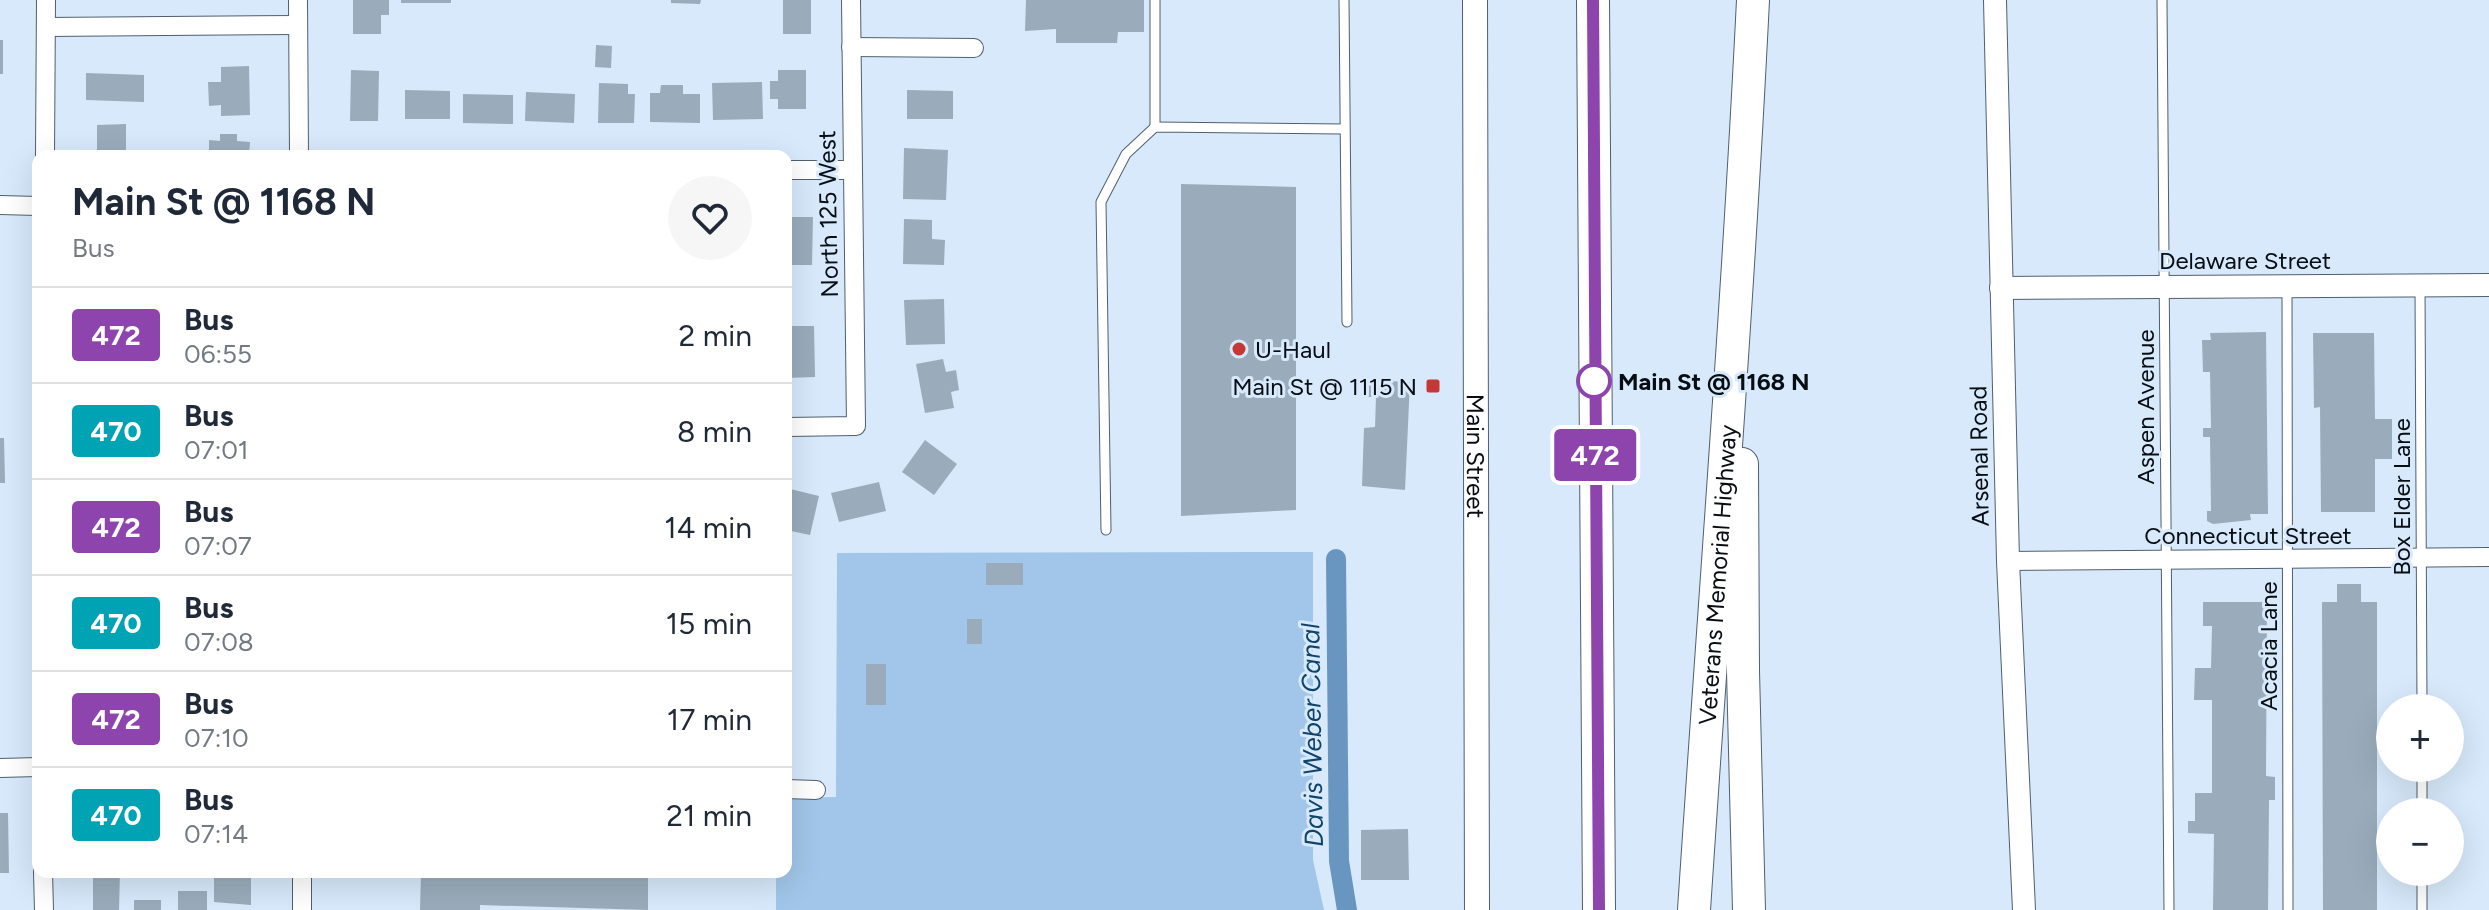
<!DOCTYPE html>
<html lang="en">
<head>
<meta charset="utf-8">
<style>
  :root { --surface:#fff; --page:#f6f6f7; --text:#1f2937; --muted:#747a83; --line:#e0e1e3 }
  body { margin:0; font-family:Figtree,sans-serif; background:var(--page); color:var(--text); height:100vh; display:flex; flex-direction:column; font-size:30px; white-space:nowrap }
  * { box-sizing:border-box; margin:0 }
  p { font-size:26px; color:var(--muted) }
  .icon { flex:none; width:44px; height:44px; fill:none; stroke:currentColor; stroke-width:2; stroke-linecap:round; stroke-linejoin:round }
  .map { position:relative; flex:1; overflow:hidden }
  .details { position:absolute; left:32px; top:150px; width:760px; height:728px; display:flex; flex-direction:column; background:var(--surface); border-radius:16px; box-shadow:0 8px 32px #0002 }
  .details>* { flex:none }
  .badge { padding:0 16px; border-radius:6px; font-size:28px; line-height:52px }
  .fabs { position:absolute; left:2376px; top:694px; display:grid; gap:16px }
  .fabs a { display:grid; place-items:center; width:88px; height:88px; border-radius:50%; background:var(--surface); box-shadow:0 8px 32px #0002; font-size:40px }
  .map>.badge { position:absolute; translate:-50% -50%; box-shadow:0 0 0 4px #fff }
  .round { display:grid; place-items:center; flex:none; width:84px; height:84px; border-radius:42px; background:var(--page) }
  .head { display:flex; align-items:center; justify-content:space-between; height:136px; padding:0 40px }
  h1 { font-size:38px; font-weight:700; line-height:60px }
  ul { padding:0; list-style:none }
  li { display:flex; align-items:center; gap:24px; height:96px; padding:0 40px; border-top:2px solid var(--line) }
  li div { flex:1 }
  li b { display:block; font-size:30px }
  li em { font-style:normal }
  li .badge { min-width:88px; font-weight:700; text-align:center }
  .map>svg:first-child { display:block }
  .green { fill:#a1c6e9 }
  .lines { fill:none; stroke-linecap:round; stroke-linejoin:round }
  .canal { stroke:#6996c0; stroke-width:20 }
  .building { fill:#9aacbc }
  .service-casing { stroke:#505f6e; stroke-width:11 }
  .minor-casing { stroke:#505f6e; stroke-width:20 }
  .tertiary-casing { stroke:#505f6e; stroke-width:24 }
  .secondary-casing { stroke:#505f6e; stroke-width:26 }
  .motorway-casing { stroke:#505f6e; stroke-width:34 }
  .service { stroke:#fff; stroke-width:9 }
  .minor { stroke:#fff; stroke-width:18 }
  .tertiary { stroke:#fff; stroke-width:22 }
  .secondary { stroke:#fff; stroke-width:24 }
  .motorway { stroke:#fff; stroke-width:32 }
  .line-casing { stroke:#fff; stroke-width:18 }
  .line { stroke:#8e44ad; stroke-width:12 }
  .poi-dot { fill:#c63835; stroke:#d7e9fb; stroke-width:3 }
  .stop-dot { fill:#fff; stroke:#8e44ad; stroke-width:4 }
  .labels { text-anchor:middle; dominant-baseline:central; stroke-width:6; stroke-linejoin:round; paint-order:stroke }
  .street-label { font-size:24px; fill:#070d13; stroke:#d7e9fb }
  .poi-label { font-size:24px; fill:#070d13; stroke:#d7e9fb; text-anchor:start }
  .stop-label { font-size:24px; font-weight:bold; fill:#070d13; stroke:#d7e9fb; text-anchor:start }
  .water-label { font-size:26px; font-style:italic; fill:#0e436b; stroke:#d7e9fb }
</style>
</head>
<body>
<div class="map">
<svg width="2489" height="910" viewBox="0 0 2489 910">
  <rect width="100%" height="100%" fill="#d7e9fb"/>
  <path class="green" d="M1313,552V860L1324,910H776V872H786V798L836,797L837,553Z"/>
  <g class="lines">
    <path class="canal" d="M1336,559L1339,861L1347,910"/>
  </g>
  <g class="building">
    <path d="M353,0H389V15H381V34H353Z"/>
    <rect x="401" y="0" width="50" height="3"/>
    <path d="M671,0H701L700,4L671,3Z"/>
    <rect x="783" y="0" width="28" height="34"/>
    <path d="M1026,0H1144V32H1118L1117,43H1056V29L1025,31Z"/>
    <rect x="0" y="40" width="3" height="34"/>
    <path d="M596,45L612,46L611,68L595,67Z"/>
    <path d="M249,66L250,115L221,116V105L209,106L208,82H221V67Z"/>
    <path d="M351,70L379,71L378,121H350Z"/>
    <path d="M778,70H806V109H778V99H770V81H778Z"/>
    <path d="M86,73L144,75V102L86,100Z"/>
    <path d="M762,82L763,119L713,120L712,83Z"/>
    <path d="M599,83L628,84V94H635L634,123H598Z"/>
    <path d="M661,85H683V94H700V123L650,122V93H660Z"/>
    <path d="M405,90L450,91V119H405Z"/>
    <path d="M907,90L953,91V119H907Z"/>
    <path d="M526,92L575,94L574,123L525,121Z"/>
    <path d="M463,94L513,95V124L463,123Z"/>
    <path d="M126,124V156H97V125Z"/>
    <path d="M220,134H237V141L250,142L249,156H209V140L220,141Z"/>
    <path d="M904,148L948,150L946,200L903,199Z"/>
    <path d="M1181,184L1296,187V510L1181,516Z"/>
    <path d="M786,217H813L812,265H786Z"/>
    <path d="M904,219L932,220V239L945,240L944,265L903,264Z"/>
    <path d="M944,299L945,344L906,345L904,300Z"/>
    <path d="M786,318H791V326H814L815,377L786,378Z"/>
    <path d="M2266,332L2268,514H2250L2251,520L2213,524L2207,521V511H2211L2210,437H2203V428H2211L2210,372H2203L2202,340H2211L2210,333Z"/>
    <path d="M2313,333H2374L2375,419H2392V459H2375V512H2321L2320,407L2314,408Z"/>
    <path d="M943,359L946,372L956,370L959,390L951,392L954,408L925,413L916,364Z"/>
    <path d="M1368,380L1410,382L1405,490L1362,486L1364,428L1375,427L1376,397H1367Z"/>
    <path d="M0,438H4L5,483H0Z"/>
    <path d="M925,440L957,464L934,495L902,472Z"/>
    <path d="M879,482L886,511L839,522L831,493Z"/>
    <path d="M786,488L819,496L810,535L786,530Z"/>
    <rect x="986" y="563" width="37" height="22"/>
    <path d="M2337,584H2361V602H2377V910H2323L2322,602H2337Z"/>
    <path d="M2203,602H2267L2266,776L2275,777V800H2269L2268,910H2213L2214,834L2188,833V821H2195V793H2212V700H2194L2195,668H2211L2212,626H2203Z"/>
    <rect x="967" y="619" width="15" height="25"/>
    <rect x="866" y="664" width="20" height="41"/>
    <path d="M0,813H8L9,873H0Z"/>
    <path d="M1408,829L1409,880H1361V830Z"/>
    <path d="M93,872H120L119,910H93Z"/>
    <path d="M223,872H251V905L214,902V874Z"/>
    <path d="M421,872H648V910L480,905V910H420Z"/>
    <rect x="178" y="891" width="29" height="19"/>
    <rect x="134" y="900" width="27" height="10"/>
  </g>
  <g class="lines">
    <defs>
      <g id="service">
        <path d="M1344,0L1347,322"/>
        <path d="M2162,0L2169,910"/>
        <path d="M1155,127V0"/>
        <path d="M2287,286L2288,910"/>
        <path d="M2420,287L2422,708"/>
        <path d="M1106,530L1101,202L1126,154L1155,127L1344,129"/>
        <path d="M2422,768V812"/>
        <path d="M2422,872V910"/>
      </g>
      <g id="minor">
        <path d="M298,0L299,156"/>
        <path d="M46,27L298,25"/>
        <path d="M851,47L974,48"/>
        <path d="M45,156L46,0"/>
        <path d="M786,170H850"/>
        <path d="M0,205L38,206"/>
        <path d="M786,427L856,426L851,0"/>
        <path d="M2008,561L2489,557"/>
        <path d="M0,768L38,767"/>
        <path d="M786,789L816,790"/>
        <path d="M43,872L44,910"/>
        <path d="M302,910V872"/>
      </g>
      <g id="tertiary">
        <path d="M1995,0L2008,561L2024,910"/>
        <path d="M2001,288L2489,285"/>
      </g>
      <g id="secondary">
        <path id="s1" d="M1475,0L1477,910"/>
      </g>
      <g id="motorway">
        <path d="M1593,0L1599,910"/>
        <path d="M1742,464L1743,671L1749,910"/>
        <path id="s2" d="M1694,910C1714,607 1738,304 1753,0"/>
      </g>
    </defs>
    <use href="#service" class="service-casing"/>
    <use href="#minor" class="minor-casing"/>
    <use href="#tertiary" class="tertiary-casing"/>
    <use href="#secondary" class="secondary-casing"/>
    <use href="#motorway" class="motorway-casing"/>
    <use href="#service" class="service"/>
    <use href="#minor" class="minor"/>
    <use href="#tertiary" class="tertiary"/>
    <use href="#secondary" class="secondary"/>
    <use href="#motorway" class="motorway"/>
  </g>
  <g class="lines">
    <defs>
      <path id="line" d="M1593,0L1599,910"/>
    </defs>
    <use href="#line" class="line-casing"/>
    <use href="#line" class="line"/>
  </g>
  <g class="poi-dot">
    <circle cx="1239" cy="349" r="8"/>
    <rect x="1425" y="378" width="16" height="16" rx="4"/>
  </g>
  <circle class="stop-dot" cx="1594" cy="381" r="16"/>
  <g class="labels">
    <g class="street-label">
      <text transform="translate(828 214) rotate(-91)">North 125 West</text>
      <text x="2245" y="260">Delaware Street</text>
      <text transform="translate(2145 407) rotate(-90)">Aspen Avenue</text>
      <text stroke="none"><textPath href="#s1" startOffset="456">Main Street</textPath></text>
      <text transform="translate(1979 456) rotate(-91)">Arsenal Road</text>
      <text transform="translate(2401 497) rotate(-90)">Box Elder Lane</text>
      <text x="2248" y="535">Connecticut Street</text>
      <text stroke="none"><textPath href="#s2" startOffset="336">Veterans Memorial Highway</textPath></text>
      <text transform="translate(2268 646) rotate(-90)">Acacia Lane</text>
    </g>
    <g class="poi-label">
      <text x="1255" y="349">U-Haul</text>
      <text x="1417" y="386" text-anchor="end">Main St @ 1115 N</text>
    </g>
    <g class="stop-label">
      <text x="1618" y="381">Main St @ 1168 N</text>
    </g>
    <g class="water-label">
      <text transform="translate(1312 735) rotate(-91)">Davis Weber Canal</text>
    </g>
  </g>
</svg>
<div class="fabs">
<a>+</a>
<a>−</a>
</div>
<b class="badge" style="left:1595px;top:455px;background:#8e44ad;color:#fff">472</b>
<section class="details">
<div class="head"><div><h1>Main St @ 1168 N</h1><p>Bus</p></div><a class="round"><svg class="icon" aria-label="heart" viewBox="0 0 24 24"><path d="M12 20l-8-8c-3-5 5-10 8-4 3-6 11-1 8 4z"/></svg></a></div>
<ul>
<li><span class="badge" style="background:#8e44ad;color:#fff">472</span><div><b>Bus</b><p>06:55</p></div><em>2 min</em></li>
<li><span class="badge" style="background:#00a3b4;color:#fff">470</span><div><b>Bus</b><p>07:01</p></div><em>8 min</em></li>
<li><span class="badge" style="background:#8e44ad;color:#fff">472</span><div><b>Bus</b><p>07:07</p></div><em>14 min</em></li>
<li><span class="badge" style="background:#00a3b4;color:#fff">470</span><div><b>Bus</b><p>07:08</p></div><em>15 min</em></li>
<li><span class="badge" style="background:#8e44ad;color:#fff">472</span><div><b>Bus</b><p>07:10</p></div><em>17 min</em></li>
<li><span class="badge" style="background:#00a3b4;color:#fff">470</span><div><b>Bus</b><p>07:14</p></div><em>21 min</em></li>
</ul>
</section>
</div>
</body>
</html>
